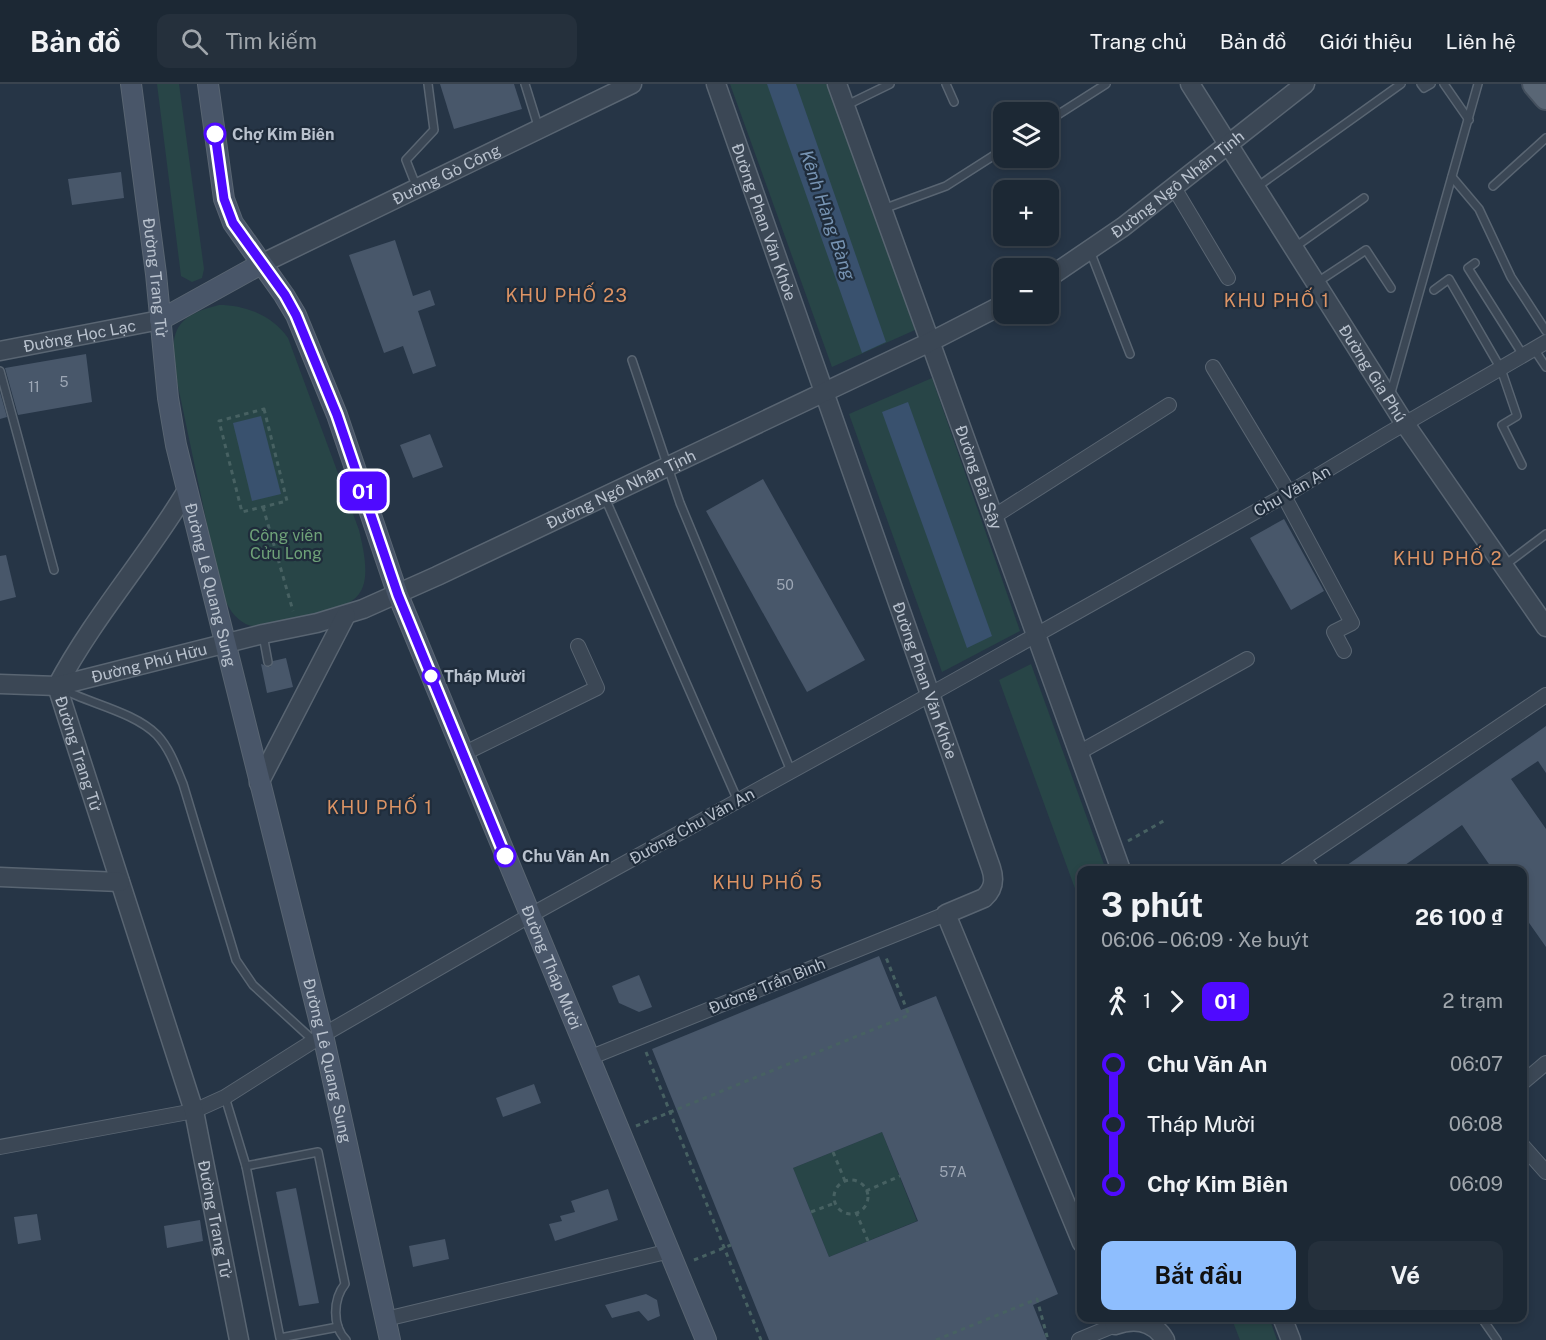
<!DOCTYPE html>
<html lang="vi">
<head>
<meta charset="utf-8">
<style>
  :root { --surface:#1c2834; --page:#25303c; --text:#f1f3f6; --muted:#a0a6ac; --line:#3a444f; --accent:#8ebefe }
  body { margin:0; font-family:"Public Sans",sans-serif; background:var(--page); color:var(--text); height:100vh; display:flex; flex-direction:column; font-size:22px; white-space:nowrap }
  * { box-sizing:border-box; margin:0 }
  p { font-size:20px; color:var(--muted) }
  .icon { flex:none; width:33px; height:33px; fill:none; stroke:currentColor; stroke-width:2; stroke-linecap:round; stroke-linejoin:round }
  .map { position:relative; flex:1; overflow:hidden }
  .details { position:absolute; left:1077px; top:782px; width:450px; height:456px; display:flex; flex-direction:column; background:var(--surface); border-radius:12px; box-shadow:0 3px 9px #0003,0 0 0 2px var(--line) }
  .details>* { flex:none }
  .badge { padding:0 12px; border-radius:9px; font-size:21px; line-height:39px }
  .tools { position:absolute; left:993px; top:18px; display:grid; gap:12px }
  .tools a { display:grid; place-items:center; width:66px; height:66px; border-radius:12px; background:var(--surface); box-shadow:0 3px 9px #0003,0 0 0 2px var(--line); font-size:30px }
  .map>.badge { position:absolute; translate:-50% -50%; box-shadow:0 0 0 3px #fff }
  .legs { display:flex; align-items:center; gap:9px; height:66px; padding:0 24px; font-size:20px }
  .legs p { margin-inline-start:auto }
  .overview { display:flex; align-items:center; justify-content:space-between; height:102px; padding:0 24px }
  h1 { font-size:33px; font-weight:700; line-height:45px }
  .primary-button { display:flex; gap:12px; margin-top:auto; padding:12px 24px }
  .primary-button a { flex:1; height:69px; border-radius:12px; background:var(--accent); color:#111; font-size:24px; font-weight:700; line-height:69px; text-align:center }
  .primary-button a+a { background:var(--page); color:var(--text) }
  ul { padding:0 24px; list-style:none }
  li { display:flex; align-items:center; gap:21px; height:60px; font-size:22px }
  li i { display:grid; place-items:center; width:9px; height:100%; margin:0 8px; background:currentColor }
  li i::after { content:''; width:15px; height:15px; margin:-8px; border:4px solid; border-radius:50%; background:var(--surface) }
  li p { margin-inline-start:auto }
  li:first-child i { background:linear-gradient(#0000 50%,currentColor 0) }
  li:last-child i { background:linear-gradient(currentColor 50%,#0000 0) }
  header { display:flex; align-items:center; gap:36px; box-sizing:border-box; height:84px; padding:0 30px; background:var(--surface); border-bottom:2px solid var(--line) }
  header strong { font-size:28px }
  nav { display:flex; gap:33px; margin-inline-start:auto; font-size:21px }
  .search { width:420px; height:54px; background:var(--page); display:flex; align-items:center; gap:15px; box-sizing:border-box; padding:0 21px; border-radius:12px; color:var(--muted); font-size:22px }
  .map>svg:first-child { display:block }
  .green { fill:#284547 }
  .water { fill:#39516e }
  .building { fill:#48576a; fill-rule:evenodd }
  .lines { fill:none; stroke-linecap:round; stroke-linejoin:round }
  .service-casing { stroke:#596572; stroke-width:10 }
  .minor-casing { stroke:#596572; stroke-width:16 }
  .tertiary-casing { stroke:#596572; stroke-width:21 }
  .secondary-casing { stroke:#596572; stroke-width:22 }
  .primary-casing { stroke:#44505e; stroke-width:26 }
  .path { stroke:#476162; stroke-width:3; stroke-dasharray:4.5 4.5; stroke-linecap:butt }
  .service { stroke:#3b4755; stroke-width:7 }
  .minor { stroke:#3b4755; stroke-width:14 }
  .tertiary { stroke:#3b4755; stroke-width:18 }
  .secondary { stroke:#495669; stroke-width:20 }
  .primary { stroke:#596675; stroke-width:22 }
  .line-1-casing { stroke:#fff; stroke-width:14 }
  .line-1 { stroke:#4f0aff; stroke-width:9 }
  .stop-1-dot { fill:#fff; stroke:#4f0aff; stroke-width:3 }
  .labels { text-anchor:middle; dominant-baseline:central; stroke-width:4.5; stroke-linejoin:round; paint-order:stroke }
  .number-label { font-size:14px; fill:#9da7b5 }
  .stop-label { font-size:16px; font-weight:bold; fill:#b9c2ce; stroke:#1f2c3b; text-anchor:start }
  .street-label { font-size:16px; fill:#b9c2ce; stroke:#1f2c3b }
  .park-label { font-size:16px; fill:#6ea178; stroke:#1f2c3b }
  .water-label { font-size:18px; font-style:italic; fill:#7794b3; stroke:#1f2c3b }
  .neighbourhood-label { font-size:18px; letter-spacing:1.5px; fill:#dd9465; stroke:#1f2c3b }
</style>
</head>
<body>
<header>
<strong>Bản đồ</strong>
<div class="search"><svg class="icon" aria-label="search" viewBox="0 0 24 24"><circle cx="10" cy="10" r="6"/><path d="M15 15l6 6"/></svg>Tìm kiếm</div>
<nav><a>Trang chủ</a><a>Bản đồ</a><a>Giới thiệu</a><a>Liên hệ</a></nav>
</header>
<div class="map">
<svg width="1546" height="1256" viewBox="0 0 1546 1256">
  <rect width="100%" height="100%" fill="#263546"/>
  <g class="green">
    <path d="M157,0H179L204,185L202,194L192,198L181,192Z"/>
    <path d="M730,0H830L915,246L832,283Z"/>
    <path d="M219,221C246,221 273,232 288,254L359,446C363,464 371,494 359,510C344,531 281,538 255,543C236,539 228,524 221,507L174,283C170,242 180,231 219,221Z"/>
    <path d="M932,294L1020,547L942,588L849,330Z"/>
    <path d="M1031,580L1106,786H1082L1081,821L999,596Z"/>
    <path d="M882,1048L917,1137L829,1173L793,1084Z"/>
    <path d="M1231,1233H1269L1277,1256H1240Z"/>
  </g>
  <g class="water">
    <path d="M767,0H796L886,258L862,269Z"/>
    <path d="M908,318L992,552L967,564L882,328Z"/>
    <path d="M261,332L281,410L252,417L233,339Z"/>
  </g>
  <g class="building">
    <path d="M440,0H514L522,25L454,45Z"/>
    <path d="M121,88L124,114L72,121L68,95Z"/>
    <path d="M395,156L413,212L430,206L435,221L418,227L436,282L413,290L403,262L384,269L349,171Z"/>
    <path d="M86,270L92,318L18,331L5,284Z"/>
    <path d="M0,308L7,333L0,335Z"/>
    <path d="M430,350L443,383L413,394L400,361Z"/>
    <path d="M763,395L865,576L807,608L706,427Z"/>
    <path d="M1284,435L1324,507L1291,526L1250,454Z"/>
    <path d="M6,471L16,513L0,517V472Z"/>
    <path d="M286,574L293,603L267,609L261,580L270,583L273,577Z"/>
    <path d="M1546,642V689L1538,677L1511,695L1546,745V863L1522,829V786H1493L1462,741L1398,786H1340Z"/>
    <path d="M879,872L901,926L936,912L1058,1210L1033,1221L1047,1256H769L652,965ZM882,1048L918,1137L829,1173L793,1084Z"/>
    <path d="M639,891L652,923L639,928L619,919L612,902Z"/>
    <path d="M534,1000L541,1019L503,1033L496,1014Z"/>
    <path d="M296,1104L319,1219L299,1222L276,1108Z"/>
    <path d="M608,1105L618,1136L555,1157L549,1140L562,1137L560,1132L575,1128L571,1117Z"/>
    <path d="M37,1130L41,1156L18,1160L14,1133Z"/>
    <path d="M200,1136L203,1157L167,1164L164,1142Z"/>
    <path d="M445,1155L449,1175L413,1183L409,1162Z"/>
    <path d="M646,1210L657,1216L660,1232L648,1237L639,1227L612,1234L605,1221Z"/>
  </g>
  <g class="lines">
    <defs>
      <g id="service">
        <path d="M525,0L539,45"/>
        <path d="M946,0L954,18"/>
        <path d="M1421,0L1424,4L1431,0"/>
        <path d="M1444,0L1469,36"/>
        <path d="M847,21L890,0"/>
        <path d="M1048,37L1106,0"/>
        <path d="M1452,93L1479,125L1511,193L1546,247"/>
        <path d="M1493,102L1546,54"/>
        <path d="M1257,103L1401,0"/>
        <path d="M417,104L406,76L434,46L428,0"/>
        <path d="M883,125L946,102L1004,65"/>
        <path d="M1295,163L1364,114"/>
        <path d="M1090,167L1130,270"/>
        <path d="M1475,179L1468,184L1523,271"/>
        <path d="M1316,199L1366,166L1391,204"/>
        <path d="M1434,206L1449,195L1501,285L1517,332L1502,341L1522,381"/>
        <path d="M1534,265L1546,283"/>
        <path d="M632,276L680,419L791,687"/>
        <path d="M0,287L54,486"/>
        <path d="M1390,312L1478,0"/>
        <path d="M605,414L738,717"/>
        <path d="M1505,481L1546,450"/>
        <path d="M263,551L268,578"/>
        <path d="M62,605C91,620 134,628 157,651C170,665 176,683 183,700L236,876L253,901L314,957"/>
        <path d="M1306,773L1316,786"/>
        <path d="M225,1013L246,1082L318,1068L345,1200C333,1215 332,1242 346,1256"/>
        <path d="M246,1082L280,1254L338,1243"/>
        <path d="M1481,1233L1497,1256"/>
      </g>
      <g id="minor">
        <path d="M1173,102L1228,194"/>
        <path d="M1213,283L1289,409"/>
        <path d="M1284,412L1352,539L1334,548L1344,567"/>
        <path d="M993,433L1169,321"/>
        <path d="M1078,669L1247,575"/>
        <path d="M463,670L597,604L578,562"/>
        <path d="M1286,786L1546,611"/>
        <path d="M589,974L946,830"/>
        <path d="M1522,999L1546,979"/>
        <path d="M1522,1061L1546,1088"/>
        <path d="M0,1063L194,1027L225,1013L323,951L529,832L906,624L1289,409L1387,350L1546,258"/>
        <path d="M386,1235L670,1167"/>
        <path d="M1079,1256L1115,1241"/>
      </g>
      <g id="tertiary">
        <path id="s1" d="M716,0L991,784C995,796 994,805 984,814L946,830L1082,1159"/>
        <path id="s2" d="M837,0L1121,786"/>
        <path id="s3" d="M1190,0L1405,340L1546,543"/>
        <path id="s4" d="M261,180L632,0"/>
        <path id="s5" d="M1048,194L1123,143L1305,0"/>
        <path id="s6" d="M0,267L160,236"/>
        <path id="s7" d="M186,408C146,474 93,534 57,602L194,1027L239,1256"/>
        <path id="s8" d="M0,600L57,602L263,550L317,539L363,525L437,492L930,258L1004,220"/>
        <path d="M259,699L346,531"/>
        <path d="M0,793L120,798"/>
        <path d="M1112,1233L1115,1241C1135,1234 1154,1237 1165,1256"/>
        <path d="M1282,1233L1291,1256"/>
      </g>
      <g id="secondary">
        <path id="s9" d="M131,0L156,190L168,314L176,361L323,951L390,1256"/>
        <path id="s10" d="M208,0L224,115L233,139L284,211L296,231L337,331L398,511L706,1256"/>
        <path d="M160,236L261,180"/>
      </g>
      <path id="primary" d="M1534,0L1546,14"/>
    </defs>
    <use href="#service" class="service-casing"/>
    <use href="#minor" class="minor-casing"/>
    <use href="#tertiary" class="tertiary-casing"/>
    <use href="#secondary" class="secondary-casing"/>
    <use href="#primary" class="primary-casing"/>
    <g class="path">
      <path d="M264,325L287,417L242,428L219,337Z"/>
      <path d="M263,423L293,527"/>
      <path d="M1128,757L1167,735"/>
      <path d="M646,968L761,1256"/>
      <path d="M636,1042L909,931L885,871"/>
      <path d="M833,1068L845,1097"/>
      <circle cx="851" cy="1113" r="17"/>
      <path d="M866,1107L900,1092"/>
      <path d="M811,1128L835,1119"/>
      <path d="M856,1128L868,1157"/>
      <path d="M694,1176L731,1161"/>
      <path d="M936,1256L1037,1215L1048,1256"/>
    </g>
    <use href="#service" class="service"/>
    <use href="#minor" class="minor"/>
    <use href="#tertiary" class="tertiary"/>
    <use href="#secondary" class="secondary"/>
    <use href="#primary" class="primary"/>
  </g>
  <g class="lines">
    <defs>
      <path id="line-1" d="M215,50L224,115L233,139L285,211L296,231L337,331L398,511L505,772"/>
    </defs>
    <use href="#line-1" class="line-1-casing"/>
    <use href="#line-1" class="line-1"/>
  </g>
  <g class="stop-1-dot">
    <circle cx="215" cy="50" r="10"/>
    <circle cx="431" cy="592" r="8"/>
    <circle cx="505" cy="772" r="10"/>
  </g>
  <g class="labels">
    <g class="number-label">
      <text x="64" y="298">5</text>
      <text x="34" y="303">11</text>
      <text x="785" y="501">50</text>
      <text x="953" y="1088">57A</text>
    </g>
    <g class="stop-label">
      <text x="232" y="50">Chợ Kim Biên</text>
      <text x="444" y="592">Tháp Mười</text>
      <text x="522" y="772">Chu Văn An</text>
    </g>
    <g class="street-label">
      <text stroke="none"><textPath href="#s4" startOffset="206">Đường Gò Công</textPath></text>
      <text stroke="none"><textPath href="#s5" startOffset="160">Đường Ngô Nhân Tịnh</textPath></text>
      <text stroke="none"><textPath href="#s1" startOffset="146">Đường Phan Văn Khỏe</textPath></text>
      <text stroke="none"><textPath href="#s9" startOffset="195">Đường Trang Tử</textPath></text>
      <text stroke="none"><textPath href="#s6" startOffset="81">Đường Học Lạc</textPath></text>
      <text stroke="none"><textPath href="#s3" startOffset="342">Đường Gia Phú</textPath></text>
      <text stroke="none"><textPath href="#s2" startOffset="418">Đường Bãi Sậy</textPath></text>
      <text stroke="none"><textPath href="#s8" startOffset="657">Đường Ngô Nhân Tịnh</textPath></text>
      <text transform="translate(1292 407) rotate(-30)">Chu Văn An</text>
      <text stroke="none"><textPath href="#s9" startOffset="508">Đường Lê Quang Sung</textPath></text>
      <text stroke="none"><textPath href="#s8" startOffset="152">Đường Phú Hữu</textPath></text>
      <text stroke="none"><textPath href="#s1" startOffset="632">Đường Phan Văn Khỏe</textPath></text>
      <text stroke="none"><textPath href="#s7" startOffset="304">Đường Trang Tử</textPath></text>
      <text transform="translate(692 742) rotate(-29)">Đường Chu Văn An</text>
      <text stroke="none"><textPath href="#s10" startOffset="954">Đường Tháp Mười</textPath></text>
      <text transform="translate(767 902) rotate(-22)">Đường Trần Bình</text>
      <text stroke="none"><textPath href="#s9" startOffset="998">Đường Lê Quang Sung</textPath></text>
      <text stroke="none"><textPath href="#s7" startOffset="790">Đường Trang Tử</textPath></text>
    </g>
    <g class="park-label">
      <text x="286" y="451">Công viên<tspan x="286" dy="18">Cửu Long</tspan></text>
    </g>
    <g class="water-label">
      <text transform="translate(828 131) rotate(71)">Kênh Hàng Bàng</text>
    </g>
    <g class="neighbourhood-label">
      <text x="567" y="211">KHU PHỐ 23</text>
      <text x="1277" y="216">KHU PHỐ 1</text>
      <text x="1448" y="474">KHU PHỐ 2</text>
      <text x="380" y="723">KHU PHỐ 1</text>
      <text x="768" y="798">KHU PHỐ 5</text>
    </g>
  </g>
</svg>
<div class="tools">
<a><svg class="icon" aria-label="layers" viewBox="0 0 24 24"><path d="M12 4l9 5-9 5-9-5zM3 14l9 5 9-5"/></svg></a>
<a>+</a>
<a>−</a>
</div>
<b class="badge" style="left:363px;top:407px;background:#4f0aff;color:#fff">01</b>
<section class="details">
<div class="overview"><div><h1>3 phút</h1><p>06:06 – 06:09 · Xe buýt</p></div><b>26 100 ₫</b></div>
<div class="legs"><svg class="icon" aria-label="walk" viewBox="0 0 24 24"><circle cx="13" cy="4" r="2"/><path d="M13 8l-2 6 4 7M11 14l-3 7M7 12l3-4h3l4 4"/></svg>1<svg class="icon" aria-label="forward" viewBox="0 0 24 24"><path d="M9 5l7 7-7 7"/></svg><b class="badge" style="background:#4f0aff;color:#fff">01</b><p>2 trạm</p></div>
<ul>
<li><i style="color:#4f0aff"></i><b>Chu Văn An</b><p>06:07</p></li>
<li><i style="color:#4f0aff"></i><span>Tháp Mười</span><p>06:08</p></li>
<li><i style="color:#4f0aff"></i><b>Chợ Kim Biên</b><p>06:09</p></li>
</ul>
<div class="primary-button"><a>Bắt đầu</a><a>Vé</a></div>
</section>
</div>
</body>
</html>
